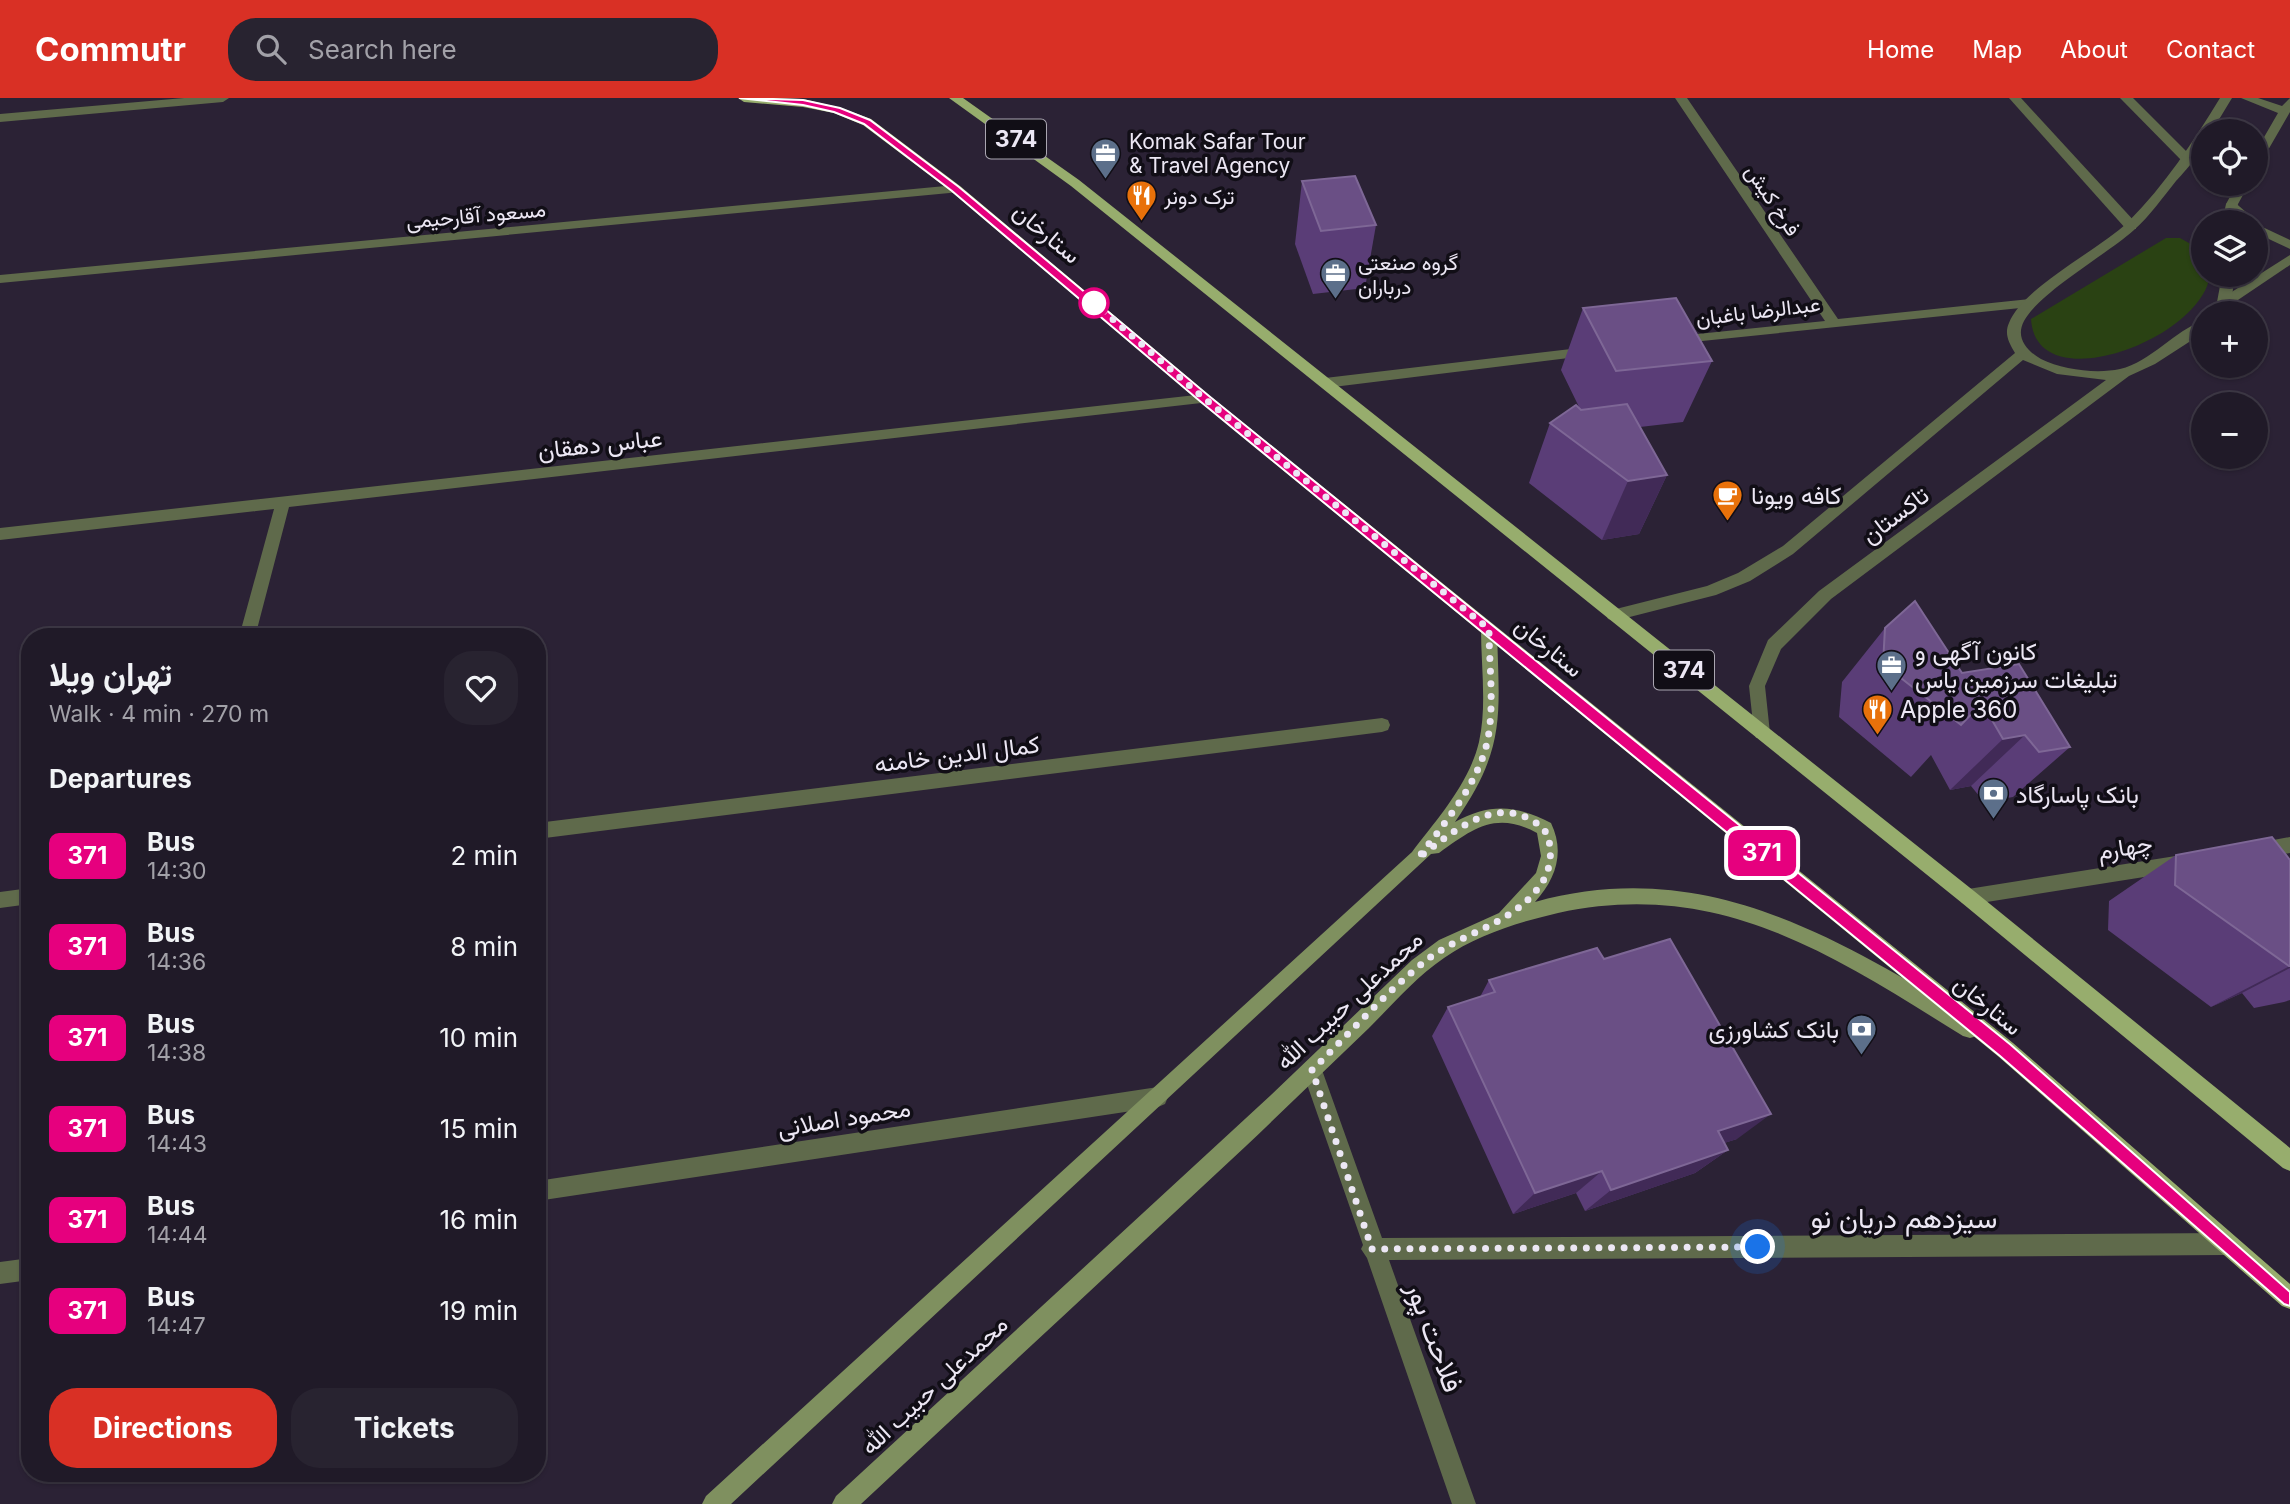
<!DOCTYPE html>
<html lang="en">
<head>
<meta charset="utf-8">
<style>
  :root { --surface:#201a28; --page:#282330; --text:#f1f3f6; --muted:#a2a1a8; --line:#3d3845; --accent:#d93025 }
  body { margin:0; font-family:Inter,Vazirmatn,sans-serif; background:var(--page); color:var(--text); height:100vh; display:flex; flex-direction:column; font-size:26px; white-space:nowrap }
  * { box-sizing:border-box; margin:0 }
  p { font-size:23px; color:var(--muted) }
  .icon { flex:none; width:38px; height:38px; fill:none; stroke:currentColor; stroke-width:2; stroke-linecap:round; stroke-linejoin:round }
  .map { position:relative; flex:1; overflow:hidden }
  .details { position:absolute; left:21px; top:530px; width:525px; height:854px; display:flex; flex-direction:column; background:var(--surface); border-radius:28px; box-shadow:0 2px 5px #0004,0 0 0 2px var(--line) }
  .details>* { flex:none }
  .badge { padding:0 14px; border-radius:10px; font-size:24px; line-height:46px }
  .fabs { position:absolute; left:2191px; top:21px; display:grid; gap:14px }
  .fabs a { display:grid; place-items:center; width:77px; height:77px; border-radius:50%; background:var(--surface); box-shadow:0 2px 5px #0004,0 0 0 2px var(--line); font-size:35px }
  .you { position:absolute; width:35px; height:35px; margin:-18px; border:5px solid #fff; border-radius:50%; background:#1a73e8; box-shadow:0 0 0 10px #1a73e833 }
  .map>.badge { position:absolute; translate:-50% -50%; box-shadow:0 0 0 4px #fff }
  h2 { padding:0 28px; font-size:26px; line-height:63px }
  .round { display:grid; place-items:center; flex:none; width:74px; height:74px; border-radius:28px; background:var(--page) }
  .overview { display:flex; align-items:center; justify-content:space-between; height:119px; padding:0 28px }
  h1 { font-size:33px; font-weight:700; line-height:52px }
  .action { display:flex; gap:14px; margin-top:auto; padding:14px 28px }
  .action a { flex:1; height:80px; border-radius:28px; background:var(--accent); color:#fff; font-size:28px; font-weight:700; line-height:80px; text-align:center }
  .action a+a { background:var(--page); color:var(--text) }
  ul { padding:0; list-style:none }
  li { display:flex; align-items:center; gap:21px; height:91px; padding:0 28px }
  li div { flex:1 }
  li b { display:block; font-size:26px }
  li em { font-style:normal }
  li .badge { min-width:77px; font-weight:700; text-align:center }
  header { display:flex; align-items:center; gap:42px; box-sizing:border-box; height:98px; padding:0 35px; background:var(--accent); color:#fff }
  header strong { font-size:33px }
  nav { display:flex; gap:38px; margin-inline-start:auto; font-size:24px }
  .search { width:490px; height:63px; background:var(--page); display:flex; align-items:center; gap:18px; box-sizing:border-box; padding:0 24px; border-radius:28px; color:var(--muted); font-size:26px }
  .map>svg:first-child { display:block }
  .green { fill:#2a4213 }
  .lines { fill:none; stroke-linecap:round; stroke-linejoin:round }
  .service { fill:#5f6a4b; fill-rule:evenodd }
  .minor { fill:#5f6a4b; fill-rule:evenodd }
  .tertiary { fill:#5f6a4b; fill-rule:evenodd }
  .secondary { fill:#7f905f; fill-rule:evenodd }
  .primary { fill:#97ad6d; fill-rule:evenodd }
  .wall { fill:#5a3d77 }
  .shaded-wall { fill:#412a57 }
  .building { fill:#6a4f85; stroke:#7e6796; stroke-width:2 }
  .line { fill:#e6007e; stroke:#fff; stroke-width:2 }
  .walk { stroke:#ece7f4; stroke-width:7; stroke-dasharray:0 12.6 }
  .stop-dot { fill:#fff; stroke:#e6007e; stroke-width:3.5 }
  .labels { text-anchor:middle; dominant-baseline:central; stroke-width:7; stroke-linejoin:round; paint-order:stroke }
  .far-poi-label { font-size:21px; fill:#ece7f4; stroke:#110e16; text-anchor:start }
  .far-street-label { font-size:21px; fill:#ece7f4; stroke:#110e16 }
  .shield { fill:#110e16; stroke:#aaa6b1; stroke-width:2 }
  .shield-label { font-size:23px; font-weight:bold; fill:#ece7f4 }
  .street-label { font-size:24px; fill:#ece7f4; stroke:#110e16 }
  .poi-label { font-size:24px; fill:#ece7f4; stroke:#110e16; text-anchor:start }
  .near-street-label { font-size:28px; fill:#ece7f4; stroke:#110e16 }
</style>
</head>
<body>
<header>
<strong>Commutr</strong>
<div class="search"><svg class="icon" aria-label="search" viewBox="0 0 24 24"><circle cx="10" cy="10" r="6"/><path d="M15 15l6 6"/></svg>Search here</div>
<nav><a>Home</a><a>Map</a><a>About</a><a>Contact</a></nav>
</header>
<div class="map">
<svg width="2290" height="1406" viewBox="0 0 2290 1406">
  <rect width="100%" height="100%" fill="#2b2235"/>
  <path class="green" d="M2166,140H2180L2203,153V177H2210C2202,241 2036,304 2031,221Z"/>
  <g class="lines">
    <path class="service" d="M2120,0H2133L2192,59V65H2184Z"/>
    <g class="minor">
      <path d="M184,0H229L223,4L0,24V16Z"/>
      <path d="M1675,0H1687L1838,221L2030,201L2037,205L2030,209L1673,246L1671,243L1678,238L1825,223Z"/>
      <path d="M2009,0H2021L2136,125V131H2126Z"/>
      <path d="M956,87L962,91L960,94L0,185V177Z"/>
      <path d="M2232,102L2254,121L2256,124V125L2243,124L2226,106Z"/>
      <path d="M2256,126L2290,142V151L2256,135Z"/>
      <path d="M2290,157V167L2229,208H2219V202Z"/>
      <path d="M1588,249L1595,254L1593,257L1325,290L1318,285L1325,280Z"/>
      <path d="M1205,296L1210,298V304L289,409L255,539H239L274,411L0,442V430Z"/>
      <path d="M1382,620L1388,622L1390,627L1388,632L1382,634L537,741V725Z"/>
      <path d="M2290,739V755L2258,760L2252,758L2249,752L2252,746Z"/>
      <path d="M2182,757L2188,759L2191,765L2188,771L2182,773L1968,807L1962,805L1959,799L1962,793L1968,791Z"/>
      <path d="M30,790V806L0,810V794Z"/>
      <path d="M1312,962L1319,965L1322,972L1382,1140L2226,1135L2233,1139L2237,1146L2233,1153L2226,1157L1389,1162L1476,1406H1452L1367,1160L1361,1151L1363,1147L1302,972L1305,965Z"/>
      <path d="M1158,989L1165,992L1168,999L1165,1006L1158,1009L537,1103V1083Z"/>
      <path d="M30,1160V1182L0,1186V1164Z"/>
    </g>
    <g class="tertiary">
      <path d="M2220,0H2232L2212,33H2203C2203,54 2190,68 2176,83C2163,99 2150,118 2134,132C2106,157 2041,193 2024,223C2015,240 2027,253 2041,261C2063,272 2097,276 2120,271C2151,264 2175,232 2203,223V235L2155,266L2129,278L1831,501L1781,551L1765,588L1770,635L1768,640H1756L1754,635L1749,588L1768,542L1819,493L2106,282L2057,276L2023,262L1793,456L1750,483L1716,497L1614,523L1608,521L1606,517L1608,513L1707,488L1738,475L1783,448L2015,255C2009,245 2004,236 2009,225C2023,189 2099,152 2128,124C2165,87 2193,44 2220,0Z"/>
      <path d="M2241,0H2258L2282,8L2290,0V14L2260,66L2256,67V53L2278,15Z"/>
      <path d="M2237,86H2249L2238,106L2234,124H2222L2226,106Z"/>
      <path d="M2222,177H2235L2231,205L2223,215H2209L2217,204Z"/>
    </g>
    <path class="secondary" d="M1489,525L1497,531C1499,617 1507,649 1455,724C1490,705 1516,707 1551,725C1565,754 1556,781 1535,804C1705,757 1837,840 1977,924L1980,931L1977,938L1970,940L1963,938C1832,857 1720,780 1558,815C1519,824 1477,837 1444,860C1416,879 1393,906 1369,930C1328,969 1287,1009 1246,1048C1118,1167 989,1287 861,1406H832L836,1398L1271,997L1412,862L1439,842L1499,815L1536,775L1541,758L1537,735C1496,713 1474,730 1439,755L1431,756L731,1406H702L706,1398L1412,754C1437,721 1469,686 1479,644C1487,608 1481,568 1481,531Z"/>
    <g class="primary">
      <path d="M738,0L803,1L841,10L871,21L960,88L1210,298L2013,945L2290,1186V1211L2282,1208L1999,959L1200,304L952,94L863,27L834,15L803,9L744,4Z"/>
      <path d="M949,0H963L1079,82L1974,793L2290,1050V1073L2283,1070L1962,805L1071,88Z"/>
    </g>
  </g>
  <g class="wall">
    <path d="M1302,83L1376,127L1365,190L1313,196L1295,146Z"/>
    <path d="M1583,210L1712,263L1683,324L1640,329L1667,377L1639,436L1602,442L1529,385L1550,325L1580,311L1561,272Z"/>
    <path d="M1885,530L1962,575L2070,649L2013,699L1984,704L1971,688L1950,692L1931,657L1911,679L1839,619L1842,584Z"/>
    <path d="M2176,757L2290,762V902L2284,904L2254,910L2242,895L2211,909L2108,832L2109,803Z"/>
    <path d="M1604,861L1737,1041L1724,1045L1728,1052L1695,1075L1585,1113L1576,1095L1513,1116L1432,938L1448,909L1480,899L1489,882Z"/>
  </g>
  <g class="shaded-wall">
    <path d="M1667,377L1639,436L1602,442L1628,383Z"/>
    <path d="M2025,637L1971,688L1950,692L2003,641Z"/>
    <path d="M2290,868V870L2242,895L2211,909Z"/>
    <path d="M1771,1016L1737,1041L1686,1057L1718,1033Z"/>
    <path d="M1728,1052L1695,1075L1585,1113L1611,1092Z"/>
    <path d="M1602,1073L1576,1095L1513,1116L1535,1095Z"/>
  </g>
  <g class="building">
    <path d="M1355,78L1376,127L1321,133L1302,83Z"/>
    <path d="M1676,200L1712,263L1616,273L1583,210Z"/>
    <path d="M1627,306L1667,377L1628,383L1550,325L1576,307L1581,312Z"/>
    <path d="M1915,503L1962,575L2019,566L2070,649L2039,654L2025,637L2003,641L1982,605L1961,627L1883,566L1885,530Z"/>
    <path d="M2272,739L2290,762V868H2289L2175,787L2176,757Z"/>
    <path d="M1670,841L1771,1016L1718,1033L1728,1052L1611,1092L1602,1073L1535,1095L1448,909L1495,894L1489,882L1597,850L1604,861Z"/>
  </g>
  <path class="line" d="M739,0H743L803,2L840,10L870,22L959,89L1209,298L2011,947L2290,1194V1208L2284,1206L2000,958L1201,304L952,93L864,26L834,14L803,7Z"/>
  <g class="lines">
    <path class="walk" d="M1094,205L1205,301L1489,531C1489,568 1495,609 1487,645C1477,687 1444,726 1418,760C1448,738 1492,698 1531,722C1541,728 1545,730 1548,740C1553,754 1550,774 1541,786C1513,828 1460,834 1423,865C1383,897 1348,937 1312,972L1372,1151L1758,1149"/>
  </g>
  <defs>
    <symbol id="office-pin" viewBox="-11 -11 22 30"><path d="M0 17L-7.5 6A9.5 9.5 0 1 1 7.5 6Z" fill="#5c6f8a" stroke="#110e16"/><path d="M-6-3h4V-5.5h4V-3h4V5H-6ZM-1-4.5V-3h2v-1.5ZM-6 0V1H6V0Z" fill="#fff"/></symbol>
    <symbol id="restaurant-pin" viewBox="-11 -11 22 30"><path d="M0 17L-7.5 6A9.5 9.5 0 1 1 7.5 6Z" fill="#e8710a" stroke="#110e16"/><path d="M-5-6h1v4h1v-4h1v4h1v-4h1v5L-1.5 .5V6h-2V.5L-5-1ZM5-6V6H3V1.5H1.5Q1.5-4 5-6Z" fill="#fff"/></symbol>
    <symbol id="cafe-pin" viewBox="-11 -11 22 30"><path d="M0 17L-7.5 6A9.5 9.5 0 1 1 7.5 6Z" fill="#e8710a" stroke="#110e16"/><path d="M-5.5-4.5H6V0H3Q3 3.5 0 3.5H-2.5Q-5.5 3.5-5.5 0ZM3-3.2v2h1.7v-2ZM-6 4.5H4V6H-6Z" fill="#fff"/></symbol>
    <symbol id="bank-pin" viewBox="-11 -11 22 30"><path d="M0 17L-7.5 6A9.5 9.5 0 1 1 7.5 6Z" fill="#5c6f8a" stroke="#110e16"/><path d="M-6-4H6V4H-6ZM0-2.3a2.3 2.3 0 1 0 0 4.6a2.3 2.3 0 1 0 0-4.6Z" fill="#fff"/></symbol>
  </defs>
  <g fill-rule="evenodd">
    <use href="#office-pin" x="1088" y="38" width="35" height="47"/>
    <use href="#restaurant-pin" x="1124" y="80" width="35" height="47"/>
    <use href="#office-pin" x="1318" y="158" width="35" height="47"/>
    <use href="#cafe-pin" x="1710" y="380" width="35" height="47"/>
    <use href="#office-pin" x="1874" y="550" width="35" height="47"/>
    <use href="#restaurant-pin" x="1860" y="594" width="35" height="47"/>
    <use href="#bank-pin" x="1976" y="678" width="35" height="47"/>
    <use href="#bank-pin" x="1844" y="914" width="35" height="47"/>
  </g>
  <circle class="stop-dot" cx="1094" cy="205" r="14"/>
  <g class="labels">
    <g class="far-poi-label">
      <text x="1129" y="43">Komak Safar Tour<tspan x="1129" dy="24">&amp; Travel Agency</tspan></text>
      <text x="1164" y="98">ترک دونر</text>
      <text x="1358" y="164">گروه صنعتی<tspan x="1358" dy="24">درباران</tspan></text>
    </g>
    <g class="far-street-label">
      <text transform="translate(1773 102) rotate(56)">فرخ کیش</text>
      <text transform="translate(476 117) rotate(-5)">مسعود آقارحیمی</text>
      <text transform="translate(1758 213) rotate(-7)">عبدالرضا باغبان</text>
    </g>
    <g class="shield">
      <rect x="986" y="21.5" width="60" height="39" rx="5"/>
      <rect x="1654" y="552.5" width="60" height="39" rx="5"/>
    </g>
    <g class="shield-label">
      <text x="1016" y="41">374</text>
      <text x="1684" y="572">374</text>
    </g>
    <g class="street-label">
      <text transform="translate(1047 135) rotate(40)">ستارخان</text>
      <text transform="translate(600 346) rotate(-6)">عباس دهقان</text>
      <text transform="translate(1895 417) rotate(-37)">تاکستان</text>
      <text transform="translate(1549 549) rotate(39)">ستارخان</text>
      <text transform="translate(957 656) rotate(-7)">کمال الدین خامنه</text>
      <text transform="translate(2125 749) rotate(-9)">چهارم</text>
      <text transform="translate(1349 902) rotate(-43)">محمدعلی حبیب الله</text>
      <text transform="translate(1988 907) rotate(39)">ستارخان</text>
      <text transform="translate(844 1020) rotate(-9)">محمود اصلانی</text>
      <text transform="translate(934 1287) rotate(-43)">محمدعلی حبیب الله</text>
    </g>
    <g class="poi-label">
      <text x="1751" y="397">کافه ویونا</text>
      <text x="1915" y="553">کانون آگهی و<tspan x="1915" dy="28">تبلیغات سرزمین یاس</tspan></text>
      <text x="1900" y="611">Apple 360</text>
      <text x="2016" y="696">بانک پاسارگاد</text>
      <text x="1839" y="931" text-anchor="end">بانک کشاورزی</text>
    </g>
    <g class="near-street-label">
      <text x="1904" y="1120">سیزدهم دریان نو</text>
      <text transform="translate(1435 1239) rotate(70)">فلاحت پور</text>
    </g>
  </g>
</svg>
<div class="fabs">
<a><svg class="icon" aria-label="locate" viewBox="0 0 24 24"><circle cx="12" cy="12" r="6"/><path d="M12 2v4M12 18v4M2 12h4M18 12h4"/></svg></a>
<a><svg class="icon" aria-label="layers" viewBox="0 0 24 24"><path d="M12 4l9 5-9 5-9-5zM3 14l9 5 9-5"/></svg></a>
<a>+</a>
<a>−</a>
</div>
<div class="you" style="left:1758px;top:1149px"></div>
<b class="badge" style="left:1762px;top:755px;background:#e6007e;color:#fff">371</b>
<section class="details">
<div class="overview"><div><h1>تهران ویلا</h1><p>Walk · 4 min · 270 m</p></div><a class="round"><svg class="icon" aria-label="heart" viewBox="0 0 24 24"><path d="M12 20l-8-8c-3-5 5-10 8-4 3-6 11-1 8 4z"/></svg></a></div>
<h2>Departures</h2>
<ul>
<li><span class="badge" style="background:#e6007e;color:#fff">371</span><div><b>Bus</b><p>14:30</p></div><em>2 min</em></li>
<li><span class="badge" style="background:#e6007e;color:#fff">371</span><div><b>Bus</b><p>14:36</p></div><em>8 min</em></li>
<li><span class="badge" style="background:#e6007e;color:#fff">371</span><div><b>Bus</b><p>14:38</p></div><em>10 min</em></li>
<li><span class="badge" style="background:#e6007e;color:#fff">371</span><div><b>Bus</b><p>14:43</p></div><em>15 min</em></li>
<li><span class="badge" style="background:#e6007e;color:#fff">371</span><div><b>Bus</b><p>14:44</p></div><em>16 min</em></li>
<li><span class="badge" style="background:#e6007e;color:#fff">371</span><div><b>Bus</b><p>14:47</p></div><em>19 min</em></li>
</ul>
<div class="action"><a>Directions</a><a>Tickets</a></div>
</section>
</div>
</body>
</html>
